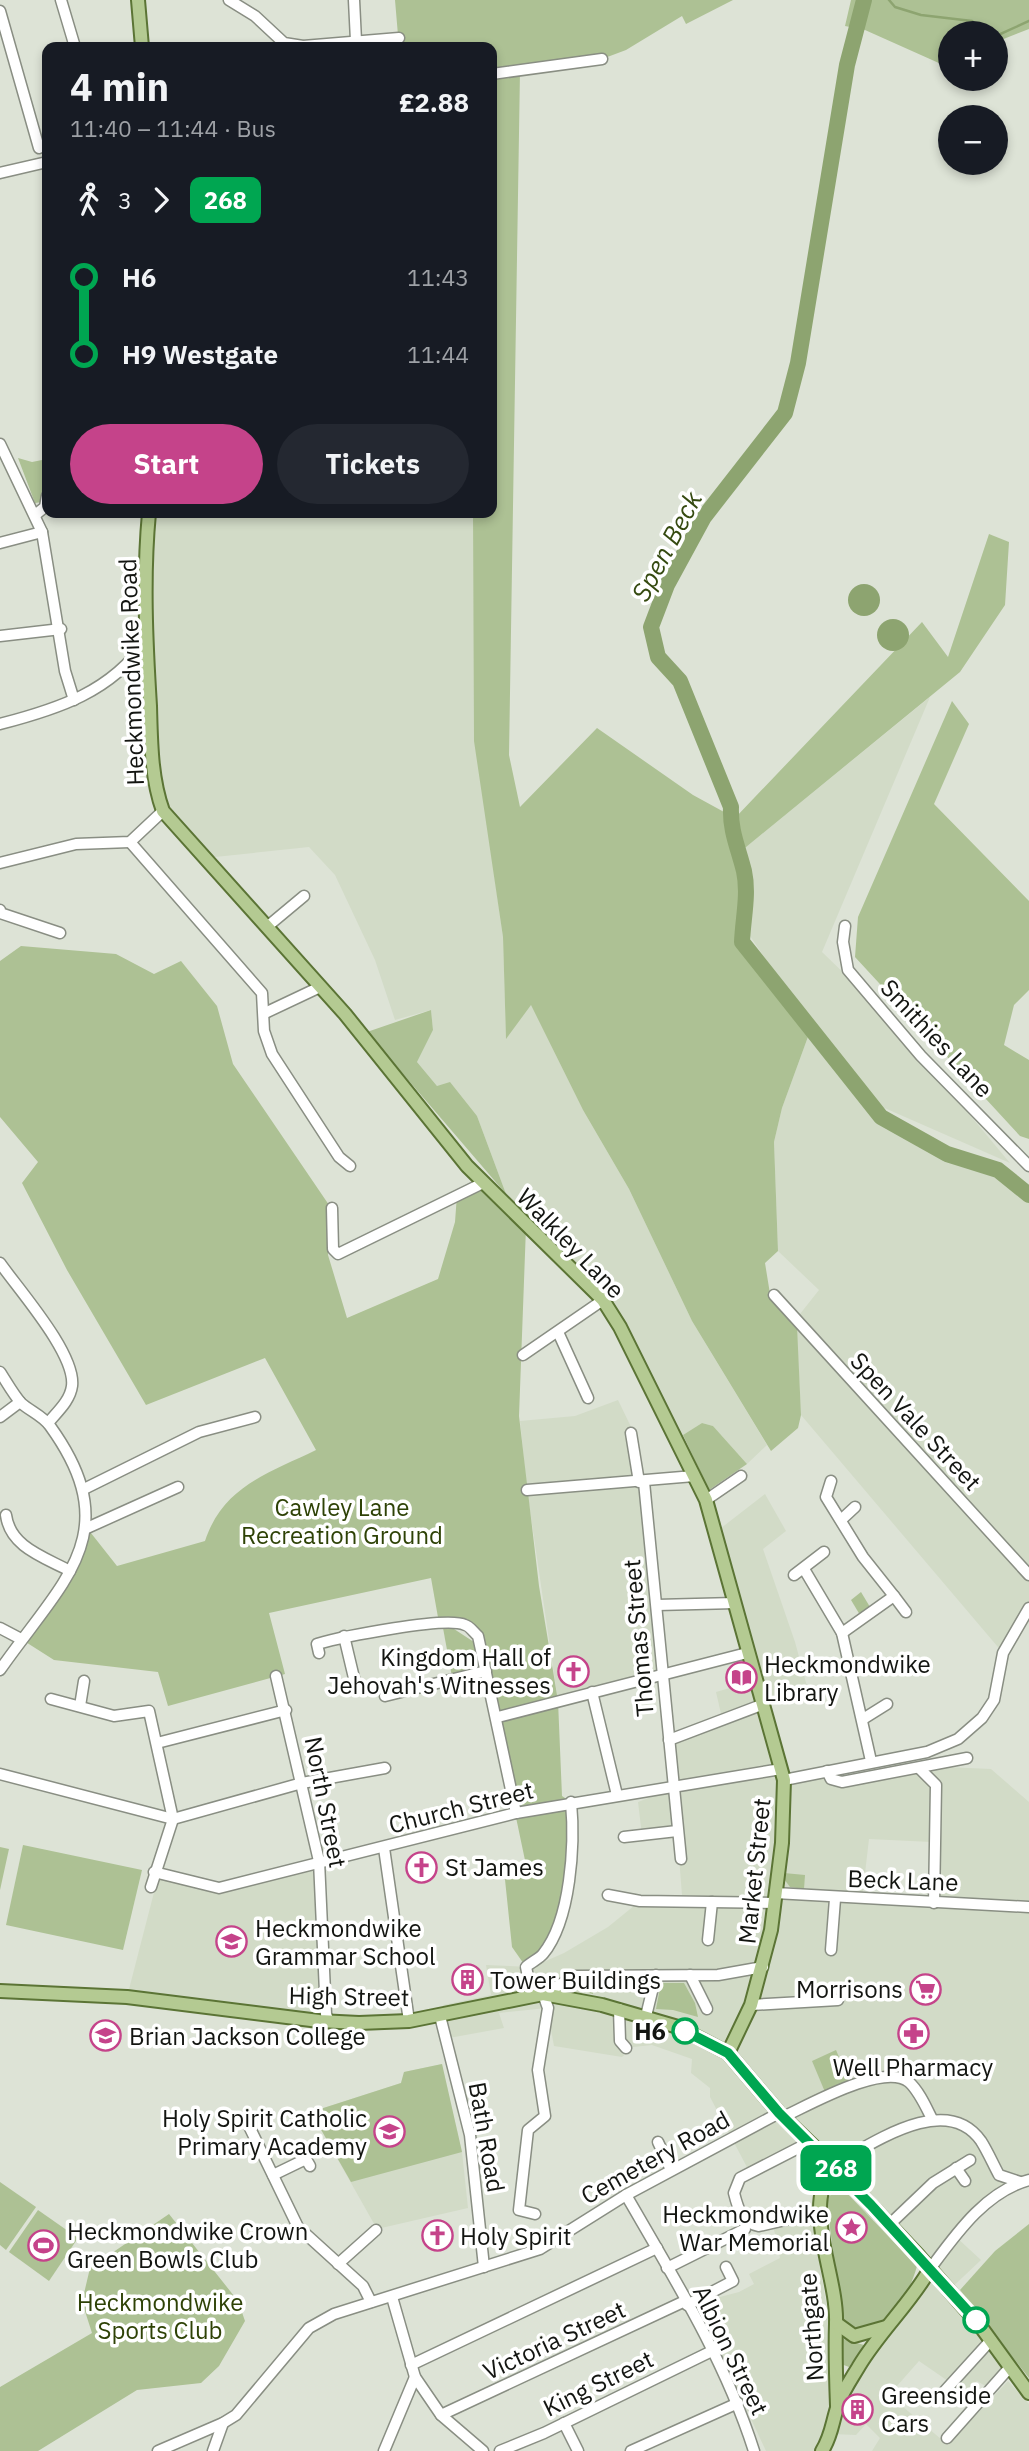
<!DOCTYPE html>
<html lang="en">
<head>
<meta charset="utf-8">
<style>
  :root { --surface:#171b24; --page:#242831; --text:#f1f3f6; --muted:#9ea1a6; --accent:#c5438a }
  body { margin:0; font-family:"IBM Plex Sans",sans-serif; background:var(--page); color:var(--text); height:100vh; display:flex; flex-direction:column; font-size:26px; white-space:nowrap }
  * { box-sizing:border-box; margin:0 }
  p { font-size:23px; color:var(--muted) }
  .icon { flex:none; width:38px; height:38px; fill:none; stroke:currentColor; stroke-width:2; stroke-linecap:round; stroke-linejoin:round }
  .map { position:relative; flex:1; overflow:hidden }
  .sheet { position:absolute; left:42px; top:42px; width:455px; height:476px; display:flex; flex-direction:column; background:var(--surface); border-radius:14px; box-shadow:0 4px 10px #0003 }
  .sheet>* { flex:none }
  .badge { padding:0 14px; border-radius:10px; font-size:24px; line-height:46px }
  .buttons { position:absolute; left:938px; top:21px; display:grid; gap:14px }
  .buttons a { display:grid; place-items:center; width:70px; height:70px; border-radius:50%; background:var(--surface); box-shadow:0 4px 10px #0003; font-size:35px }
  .map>.badge { position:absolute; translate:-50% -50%; box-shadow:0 0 0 4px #fff }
  .legs { display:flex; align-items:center; gap:10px; height:77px; padding:0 28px; font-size:23px }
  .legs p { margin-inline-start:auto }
  .head { display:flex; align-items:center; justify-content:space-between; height:119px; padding:0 28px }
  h1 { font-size:38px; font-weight:700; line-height:52px }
  .primary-button { display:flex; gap:14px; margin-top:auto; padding:14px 28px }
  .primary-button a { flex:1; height:80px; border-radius:42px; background:var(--accent); color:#fff; font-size:28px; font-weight:700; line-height:80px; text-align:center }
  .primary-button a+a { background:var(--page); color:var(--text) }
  ul { padding:0 28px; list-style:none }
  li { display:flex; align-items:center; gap:24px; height:77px; font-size:26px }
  li i { display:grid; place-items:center; width:10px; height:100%; margin:0 9px; background:currentColor }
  li i::after { content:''; width:18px; height:18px; margin:-9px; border:5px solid; border-radius:50%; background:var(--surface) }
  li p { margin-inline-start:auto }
  li:first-child i { background:linear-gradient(#0000 50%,currentColor 0) }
  li:last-child i { background:linear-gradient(currentColor 50%,#0000 0) }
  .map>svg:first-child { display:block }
  .built { fill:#d2dbc7; fill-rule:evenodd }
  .green { fill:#adc194 }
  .water { fill:#8da470 }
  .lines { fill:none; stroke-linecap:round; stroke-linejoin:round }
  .stream { stroke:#8da470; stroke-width:2.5 }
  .river { stroke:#8da470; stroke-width:16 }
  .minor-casing { stroke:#898e83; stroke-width:13 }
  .major-casing { stroke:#5b7435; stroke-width:16 }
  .minor { stroke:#fff; stroke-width:10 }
  .major { stroke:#b4ca92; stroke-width:12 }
  .line-1-casing { stroke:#fff; stroke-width:16 }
  .line-1 { stroke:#00a651; stroke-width:10 }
  .stop-1-dot { fill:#fff; stroke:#00a651; stroke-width:3.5 }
  .labels { text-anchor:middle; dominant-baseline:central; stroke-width:7; stroke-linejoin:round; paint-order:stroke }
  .street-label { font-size:24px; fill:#131511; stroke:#fff }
  .park-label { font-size:24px; fill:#2e4206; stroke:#fff }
  .poi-label { font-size:24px; fill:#131511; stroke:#fff; text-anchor:start }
  .stop-label { font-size:24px; font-weight:bold; fill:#131511; stroke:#fff; text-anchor:end }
  .water-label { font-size:26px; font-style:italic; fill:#354a10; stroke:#fff }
</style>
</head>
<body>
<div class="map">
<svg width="1029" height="2451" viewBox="0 0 1029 2451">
  <rect width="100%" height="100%" fill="#dde3d6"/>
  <g class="built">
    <path d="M149,513H473L475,738L503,937L506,1038L531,1004L583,1110L629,1189L692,1321L767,1445L747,1464L713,1426L702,1423L683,1435L611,1296L506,1194L477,1116L437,1086L417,1062L433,1030L431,1010L395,1020L375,960L335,875L309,847L215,857L210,866L157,795Z"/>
    <path d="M930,697L822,952L882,1010L1010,1163L880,1106L783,985L748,933L746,847Z"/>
    <path d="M809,1034L833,1057L881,1117L947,1154L998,1170L1029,1195V1608L1003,1653L801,1415L796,1319L819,1290L778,1251L774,1142L782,1108Z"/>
    <path d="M618,1400L632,1429L644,1482L663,1674L558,1701L527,1490L520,1421L575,1416Z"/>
    <path d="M765,1494L786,1531L763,1549L795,1642L808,1690L764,1704L784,1779L827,1771L831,1779L945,1767L991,1769L1029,1802V2180L1007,2188L955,2236L981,2260L945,2294L991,2340L1006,2368L987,2387L977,2381L964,2392L919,2361L889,2395L948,2445L1008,2381L1029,2404V2451H872L880,2438L866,2424L856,2435L833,2434L822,2451H766L697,2303L739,2292L754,2284L749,2274L780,2258L773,2225L812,2220L841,2390L931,2271L803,2143L749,2171L710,2097V2088L691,2073L692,2059L652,2045L633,2047L622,2057L554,2046L547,2008L499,2013L504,2028L449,2038L443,2005L491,1995L486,1965L532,1967L564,1953L608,1927L640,1901L738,1898L682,1895L677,1831L642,1835L638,1802L672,1789L669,1740L722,1718L716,1692L754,1681L716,1532ZM869,1839L932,1842L933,1902L862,1899Z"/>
    <path d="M319,1861L326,2014L231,2009L127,1997L159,1873L219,1888Z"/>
    <path d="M442,2064L462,2152L468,2208L377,2229L311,2112L401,2083L404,2072Z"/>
  </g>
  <g class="green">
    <path d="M395,0H733L686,24L682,16L626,50L602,59L520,71L509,755L520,807L597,728L693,795L735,818L922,622L948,657L989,534L1009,542L1005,605L960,672L740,852L737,939L809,1034L782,1108L774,1142L778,1251L765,1263L771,1300L797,1326L801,1415L798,1428L771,1451L692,1321L629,1189L583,1110L531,1005L506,1039L503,937L474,741L473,513H492V47H399Z"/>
    <path d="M851,0H1029V29L996,42V33H950V68L865,30L845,26Z"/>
    <path d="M18,458L32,462L47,459L42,502L35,503Z"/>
    <path d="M952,701L969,724L934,804L1029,901V990L1014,1005L1004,1045L1029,1060V1139L1020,1136L855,957L858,917Z"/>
    <path d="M21,946L116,954L154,974L181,961L217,1006L233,1064L329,1205L328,1255L347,1318L438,1279L455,1222L457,1195L483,1183L526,1227L519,1416L539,1586L558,1701L562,1796L571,1802L572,1870L551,1941L526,1967L512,1947L504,1870L526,1865L478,1636L465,1624L439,1623L431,1578L269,1613L285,1674L168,1706L158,1672L54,1660L21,1639L57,1595L87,1528L117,1566L205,1541C223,1486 269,1473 316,1450L265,1358L146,1405L67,1270L22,1183L38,1162L0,1117V961Z"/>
    <path d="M431,1010L433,1030L417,1062L437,1086L450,1082L477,1116L506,1194L367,1032Z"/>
    <path d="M702,1423L713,1426L747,1464L709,1490L683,1435Z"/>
    <path d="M861,1592L870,1607L860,1615L851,1600Z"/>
    <path d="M443,1628L454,1629L477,1644L480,1661L452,1677Z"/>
    <path d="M23,1845L142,1870L123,1950L6,1925Z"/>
    <path d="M0,1847L9,1849L0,1890Z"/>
    <path d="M784,1873L805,1875L804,1889L790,1887L784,1879Z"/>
    <path d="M575,1980H594L593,1994L562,1986Z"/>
    <path d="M661,1983H684L695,2003L698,2017L673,2010L656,2009Z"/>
    <path d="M836,2050L850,2083L825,2092L812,2061Z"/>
    <path d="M442,2064L462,2152L351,2182L311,2112L401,2083L404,2072Z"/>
    <path d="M0,2182L36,2207L6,2250L0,2245Z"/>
    <path d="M844,2190L917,2266C908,2298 889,2328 852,2330L843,2322L841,2314L826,2197Z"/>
    <path d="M38,2210L78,2238L49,2281L9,2252Z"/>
    <path d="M169,2214L238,2301L245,2321L219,2366L201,2383L137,2390L38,2451H0V2387L92,2333L82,2302L90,2268Z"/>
    <path d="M1029,2224V2378L960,2290L995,2251Z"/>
    <path d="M840,2338L864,2345L849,2367L841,2364Z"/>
  </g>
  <g class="water">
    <circle cx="864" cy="600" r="16"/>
    <circle cx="893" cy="635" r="16"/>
  </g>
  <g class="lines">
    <g class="stream">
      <path d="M889,0L895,7L921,15L972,21L984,33"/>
      <path d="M996,36L1029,21"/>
    </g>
    <path class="river" d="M864,0L847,65L798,363L785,413L704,517L667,585L651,627L658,657L680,681L731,807C730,831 738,847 744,871C749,894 743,918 742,942L881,1117L947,1154L998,1170L1029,1195"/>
    <defs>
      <g id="minor">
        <path d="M61,0L75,47"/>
        <path d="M229,0L255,16L284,43L303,46L399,38"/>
        <path d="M354,0L356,41"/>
        <path d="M0,11L39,148"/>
        <path d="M492,74L602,59"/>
        <path d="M0,173L47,162"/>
        <path d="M0,444L42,532L65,671L74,700"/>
        <path d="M35,515L45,507L47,496"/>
        <path d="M0,543L42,532"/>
        <path d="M0,636L61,629"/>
        <path d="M0,724C58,709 111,692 146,641"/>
        <path d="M130,842L262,993L264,1031L272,1054L339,1157L350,1166"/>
        <path d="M0,863L76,844L130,842L163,811"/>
        <path d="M0,910V913L60,933"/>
        <path d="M268,926L304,896"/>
        <path d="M845,926L843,942L848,970L921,1056L1029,1166"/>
        <path d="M265,1013L320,987"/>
        <path d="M332,1208L333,1249L338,1254L483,1183"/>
        <path d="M0,1263C19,1290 76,1354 72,1386C70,1401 57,1412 48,1423"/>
        <path d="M774,1295L1029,1575"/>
        <path d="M558,1332L588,1398"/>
        <path d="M523,1355L603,1300"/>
        <path d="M0,1372C6,1381 13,1394 21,1403C30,1411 43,1416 50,1426C128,1534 62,1581 0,1670"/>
        <path d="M0,1417L20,1402"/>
        <path d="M631,1433L639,1482"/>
        <path d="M831,1481L826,1497L863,1557L894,1596L842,1633"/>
        <path d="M644,1482L681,1859"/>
        <path d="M84,1489L199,1432L255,1417"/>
        <path d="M527,1490L694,1476"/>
        <path d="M706,1500L741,1476"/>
        <path d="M6,1515C10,1547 44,1557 70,1571"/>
        <path d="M841,1520L855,1507"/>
        <path d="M87,1528L178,1487"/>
        <path d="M804,1569L842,1633L871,1761"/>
        <path d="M794,1575L824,1552"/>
        <path d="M894,1596L906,1612"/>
        <path d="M657,1605L735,1603"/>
        <path d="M0,1628L21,1639"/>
        <path d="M344,1636L354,1678"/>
        <path d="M319,1653L317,1644C341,1637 446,1616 465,1625C470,1626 474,1633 478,1636L516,1813"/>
        <path d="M276,1676L319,1861L326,2014L329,2022"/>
        <path d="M592,1692L617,1795"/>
        <path d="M385,1696L486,1671"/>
        <path d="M51,1699L114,1716L149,1711L173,1819L151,1887"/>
        <path d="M80,1706L84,1681"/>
        <path d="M498,1717L747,1653"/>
        <path d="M863,1719L887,1704"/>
        <path d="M669,1740L764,1704"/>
        <path d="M157,1743L286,1710"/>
        <path d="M919,1768L936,1785L934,1903"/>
        <path d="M827,1771L831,1779L842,1782L967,1758"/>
        <path d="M0,1774L173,1819L302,1783L385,1768"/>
        <path d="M784,1780L927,1752L958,1739L982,1718L994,1700L1003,1653L1029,1608"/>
        <path d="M624,1837L677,1831"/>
        <path d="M384,1848L409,2021"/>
        <path d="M154,1872L219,1888L516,1813L781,1769"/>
        <path d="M775,1893L1029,1907"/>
        <path d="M608,1895L640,1901L774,1903"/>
        <path d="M708,1940L712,1902"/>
        <path d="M831,1950L835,1899"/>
        <path d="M690,1975L707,2009"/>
        <path d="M532,1995L526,1967C531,1962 539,1959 543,1954C571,1920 575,1844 571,1802"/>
        <path d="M751,2005L838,2000"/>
        <path d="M619,2009L620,2041L626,2048"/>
        <path d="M440,2016L470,2135L484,2267"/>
        <path d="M646,2016L656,1975"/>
        <path d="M783,2117C809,2105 884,2062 909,2082C919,2091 926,2107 932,2119"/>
        <path d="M247,2122L298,2227L363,2286L371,2302"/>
        <path d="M658,2142L671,2170"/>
        <path d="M810,2142L740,2178L734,2193C738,2209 742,2223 759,2226L820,2212"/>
        <path d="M833,2165C872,2144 946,2091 981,2141C988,2152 993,2164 999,2175L1020,2182"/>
        <path d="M956,2168L965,2181"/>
        <path d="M273,2175L306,2159L310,2166"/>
        <path d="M626,2195C674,2278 725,2360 754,2451"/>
        <path d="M535,2214L519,2210L528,2130L545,2116L538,2070L548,2008L543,1994L576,1976L718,1975L763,1967"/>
        <path d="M890,2224L933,2183L970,2160"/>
        <path d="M338,2264L376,2230"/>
        <path d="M667,2268L745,2229"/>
        <path d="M930,2269C956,2234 985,2192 1029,2180"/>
        <path d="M392,2297L415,2377L441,2415L483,2451"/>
        <path d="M687,2305L733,2281L726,2267"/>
        <path d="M411,2365L657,2248"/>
        <path d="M941,2395L991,2340"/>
        <path d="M441,2415L685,2301"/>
        <path d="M564,2423L578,2451"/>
        <path d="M947,2438L1010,2367"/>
        <path d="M158,2451L223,2423L236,2415L309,2328L334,2314L540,2249L626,2195L779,2113"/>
        <path d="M213,2451L223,2423"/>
        <path d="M384,2451L415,2377"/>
        <path d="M500,2451L544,2433L714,2350"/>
        <path d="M631,2451L738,2403"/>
      </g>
      <g id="major">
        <path d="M138,0L142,47"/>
        <path d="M149,513C143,576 146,642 150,706C151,741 151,778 163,811L345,1014L467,1166L603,1300L620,1327L706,1500L784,1780L782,1843L771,1930L751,2005L728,2053"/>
        <path d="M0,1991L127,1997L319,2021L359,2023L409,2021L543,1994L602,2005L678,2027L728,2053L779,2113L833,2165L918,2255L981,2327L1029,2393"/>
        <path d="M833,2165C801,2210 838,2274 836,2324C835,2351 836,2379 837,2406"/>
        <path d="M836,2323L854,2336L886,2327"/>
        <path d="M822,2451C832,2435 832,2422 838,2405C842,2392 852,2378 859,2366C880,2331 910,2304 930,2269"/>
      </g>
    </defs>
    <use href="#minor" class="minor-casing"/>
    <use href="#major" class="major-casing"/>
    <use href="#minor" class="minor"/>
    <use href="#major" class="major"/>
  </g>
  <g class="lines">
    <defs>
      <path id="line-1" d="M685,2031L728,2053L779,2113L871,2205L976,2320"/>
    </defs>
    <use href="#line-1" class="line-1-casing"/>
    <use href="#line-1" class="line-1"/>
  </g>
  <defs>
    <symbol id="church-ring" viewBox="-11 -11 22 22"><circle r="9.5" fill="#fff" stroke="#c5438a" stroke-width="1.5"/><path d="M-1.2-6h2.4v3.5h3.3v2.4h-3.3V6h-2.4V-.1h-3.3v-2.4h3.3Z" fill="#c5438a"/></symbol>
    <symbol id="library-ring" viewBox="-11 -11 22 22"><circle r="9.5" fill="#fff" stroke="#c5438a" stroke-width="1.5"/><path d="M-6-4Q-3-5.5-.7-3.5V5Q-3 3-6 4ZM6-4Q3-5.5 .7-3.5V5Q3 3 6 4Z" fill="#c5438a"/></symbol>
    <symbol id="school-ring" viewBox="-11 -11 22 22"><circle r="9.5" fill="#fff" stroke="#c5438a" stroke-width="1.5"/><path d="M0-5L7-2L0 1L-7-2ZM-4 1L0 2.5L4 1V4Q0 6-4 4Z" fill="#c5438a"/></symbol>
    <symbol id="building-ring" viewBox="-11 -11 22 22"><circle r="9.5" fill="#fff" stroke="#c5438a" stroke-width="1.5"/><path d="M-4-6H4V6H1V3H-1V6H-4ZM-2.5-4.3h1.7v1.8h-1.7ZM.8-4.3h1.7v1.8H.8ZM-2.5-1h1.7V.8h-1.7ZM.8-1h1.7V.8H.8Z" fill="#c5438a"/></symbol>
    <symbol id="supermarket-ring" viewBox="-11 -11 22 22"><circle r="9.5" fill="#fff" stroke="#c5438a" stroke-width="1.5"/><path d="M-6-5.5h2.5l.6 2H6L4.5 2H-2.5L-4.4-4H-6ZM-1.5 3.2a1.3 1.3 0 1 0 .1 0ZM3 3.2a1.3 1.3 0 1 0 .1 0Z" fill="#c5438a"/></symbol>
    <symbol id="pharmacy-ring" viewBox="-11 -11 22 22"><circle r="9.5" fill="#fff" stroke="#c5438a" stroke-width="1.5"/><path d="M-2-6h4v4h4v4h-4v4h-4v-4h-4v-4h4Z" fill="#c5438a"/></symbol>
    <symbol id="sight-ring" viewBox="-11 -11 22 22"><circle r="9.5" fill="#fff" stroke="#c5438a" stroke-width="1.5"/><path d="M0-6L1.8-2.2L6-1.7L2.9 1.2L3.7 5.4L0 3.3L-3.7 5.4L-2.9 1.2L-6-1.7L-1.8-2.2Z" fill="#c5438a"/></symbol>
    <symbol id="stadium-ring" viewBox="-11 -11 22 22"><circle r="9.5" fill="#fff" stroke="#c5438a" stroke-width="1.5"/><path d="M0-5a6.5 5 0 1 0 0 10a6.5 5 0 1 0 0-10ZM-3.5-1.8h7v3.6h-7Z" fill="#c5438a"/></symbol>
  </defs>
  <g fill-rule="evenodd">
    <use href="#church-ring" x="556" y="1654" width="35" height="35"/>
    <use href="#library-ring" x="724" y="1660" width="35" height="35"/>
    <use href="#church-ring" x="404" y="1850" width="35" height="35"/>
    <use href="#school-ring" x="214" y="1924" width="35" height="35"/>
    <use href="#building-ring" x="450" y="1962" width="35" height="35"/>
    <use href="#supermarket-ring" x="908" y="1972" width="35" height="35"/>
    <use href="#pharmacy-ring" x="896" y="2016" width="35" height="35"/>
    <use href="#school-ring" x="88" y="2018" width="35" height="35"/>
    <use href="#school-ring" x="372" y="2114" width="35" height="35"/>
    <use href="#sight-ring" x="834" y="2210" width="35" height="35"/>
    <use href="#church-ring" x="420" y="2218" width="35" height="35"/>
    <use href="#stadium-ring" x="26" y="2228" width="35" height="35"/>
    <use href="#building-ring" x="840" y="2392" width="35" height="35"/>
  </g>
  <g class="stop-1-dot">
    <circle cx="685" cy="2031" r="12"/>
    <circle cx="976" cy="2320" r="12"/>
  </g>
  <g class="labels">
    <g class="street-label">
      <text transform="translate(131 672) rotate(-92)">Heckmondwike Road</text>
      <text transform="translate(937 1038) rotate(47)">Smithies Lane</text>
      <text transform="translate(571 1243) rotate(46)">Walkley Lane</text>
      <text transform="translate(916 1421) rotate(47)">Spen Vale Street</text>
      <text transform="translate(638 1638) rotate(-95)">Thomas Street</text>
      <text transform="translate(326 1802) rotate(79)">North Street</text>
      <text transform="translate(461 1807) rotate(-14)">Church Street</text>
      <text transform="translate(754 1871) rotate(-84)">Market Street</text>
      <text transform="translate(903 1880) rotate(2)">Beck Lane</text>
      <text transform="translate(349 1996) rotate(1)">High Street</text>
      <text transform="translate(487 2137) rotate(80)">Bath Road</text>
      <text transform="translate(655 2157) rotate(-29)">Cemetery Road</text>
      <text transform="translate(811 2327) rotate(-94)">Northgate</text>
      <text transform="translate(554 2340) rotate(-25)">Victoria Street</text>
      <text transform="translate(731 2350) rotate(64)">Albion Street</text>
      <text transform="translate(598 2383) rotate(-26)">King Street</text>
    </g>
    <g class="park-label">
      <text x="342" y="1507">Cawley Lane<tspan x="342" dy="28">Recreation Ground</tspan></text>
      <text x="160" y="2302">Heckmondwike<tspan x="160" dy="28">Sports Club</tspan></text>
    </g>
    <g class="poi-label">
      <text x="551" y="1657" text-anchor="end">Kingdom Hall of<tspan x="551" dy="28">Jehovah's Witnesses</tspan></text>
      <text x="764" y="1664">Heckmondwike<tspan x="764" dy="28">Library</tspan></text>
      <text x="445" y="1867">St James</text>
      <text x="255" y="1928">Heckmondwike<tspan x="255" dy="28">Grammar School</tspan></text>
      <text x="490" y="1980">Tower Buildings</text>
      <text x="903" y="1989" text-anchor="end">Morrisons</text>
      <text x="129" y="2036">Brian Jackson College</text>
      <text x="913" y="2067" text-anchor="middle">Well Pharmacy</text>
      <text x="367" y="2118" text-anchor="end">Holy Spirit Catholic<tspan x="367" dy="28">Primary Academy</tspan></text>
      <text x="829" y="2214" text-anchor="end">Heckmondwike<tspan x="829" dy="28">War Memorial</tspan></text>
      <text x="67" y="2231">Heckmondwike Crown<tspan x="67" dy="28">Green Bowls Club</tspan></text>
      <text x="460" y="2236">Holy Spirit</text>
      <text x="881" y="2395">Greenside<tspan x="881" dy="28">Cars</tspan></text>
    </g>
    <g class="stop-label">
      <text x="666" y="2031">H6</text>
    </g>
    <g class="water-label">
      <text transform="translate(666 546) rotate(-62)">Spen Beck</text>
    </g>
  </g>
</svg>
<div class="buttons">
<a>+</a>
<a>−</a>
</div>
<b class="badge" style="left:836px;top:2168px;background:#00a651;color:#fff">268</b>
<section class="sheet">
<div class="head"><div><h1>4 min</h1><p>11:40 – 11:44 · Bus</p></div><b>£2.88</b></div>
<div class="legs"><svg class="icon" aria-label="walk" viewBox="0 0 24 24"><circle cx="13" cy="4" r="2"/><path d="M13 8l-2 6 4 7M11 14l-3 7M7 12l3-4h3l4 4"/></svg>3<svg class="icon" aria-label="forward" viewBox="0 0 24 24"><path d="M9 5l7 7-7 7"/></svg><b class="badge" style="background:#00a651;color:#fff">268</b></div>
<ul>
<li><i style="color:#00a651"></i><b>H6</b><p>11:43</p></li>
<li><i style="color:#00a651"></i><b>H9 Westgate</b><p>11:44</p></li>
</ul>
<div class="primary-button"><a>Start</a><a>Tickets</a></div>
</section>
</div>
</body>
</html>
